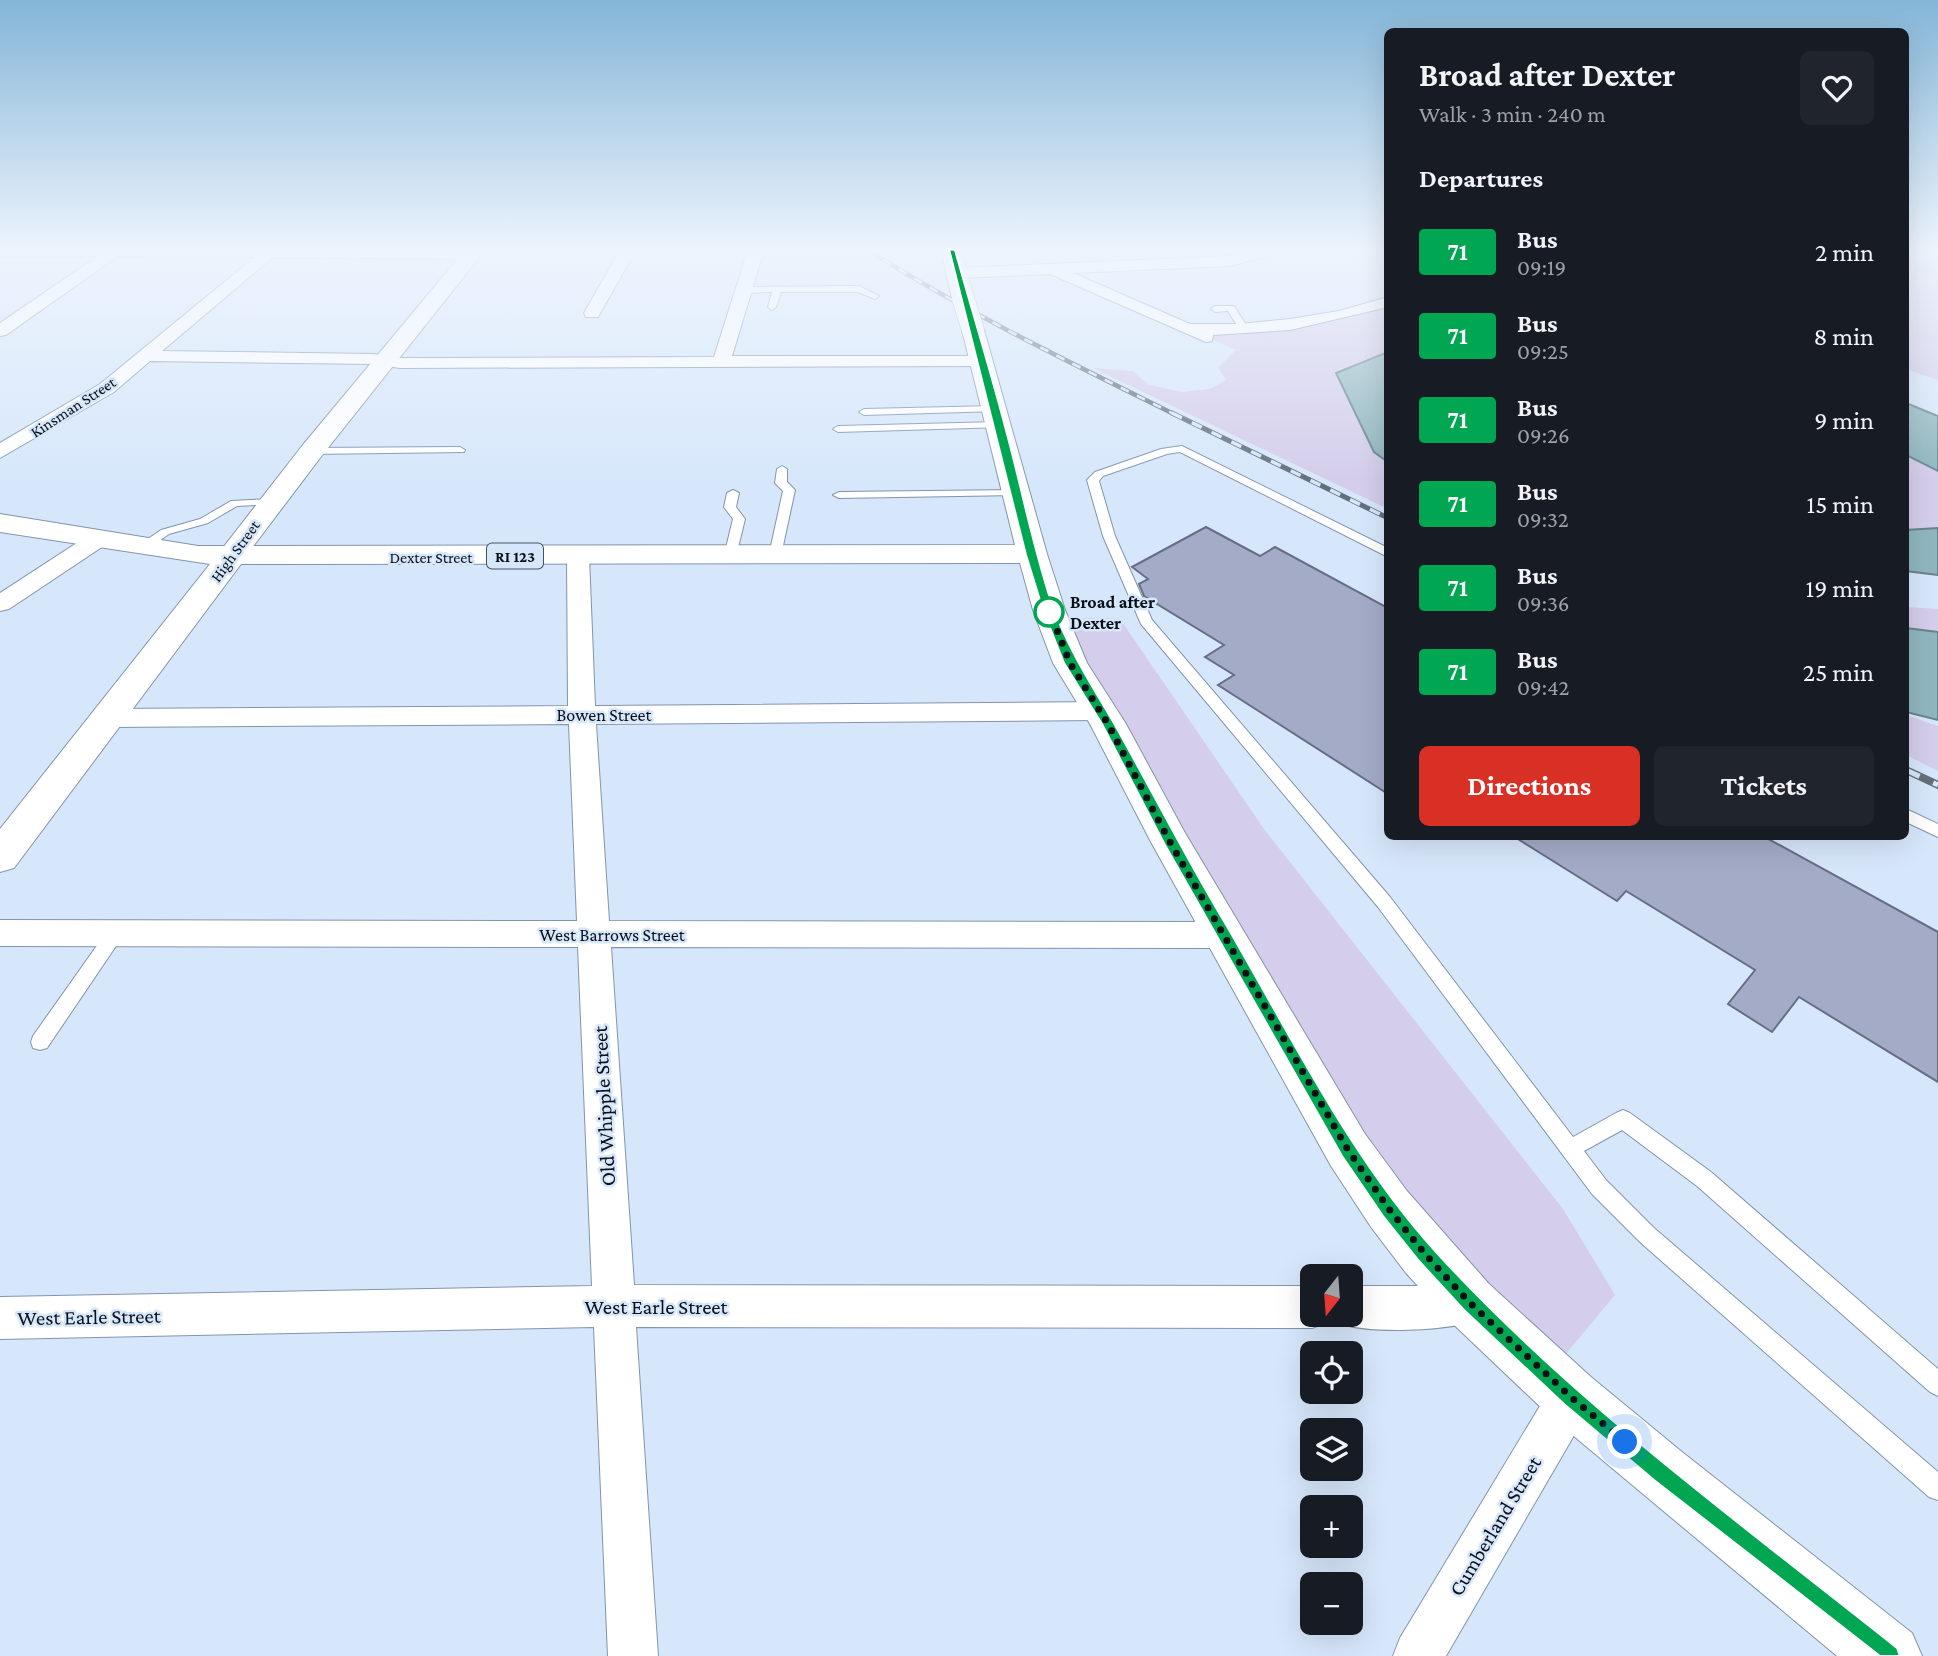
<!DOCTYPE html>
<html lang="en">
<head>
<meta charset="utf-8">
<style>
  :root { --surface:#171b24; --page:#20242c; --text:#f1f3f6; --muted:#9ea1a6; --accent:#d93025 }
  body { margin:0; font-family:"Crimson Pro",serif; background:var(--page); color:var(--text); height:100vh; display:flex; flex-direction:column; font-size:26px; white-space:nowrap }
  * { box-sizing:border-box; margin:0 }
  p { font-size:23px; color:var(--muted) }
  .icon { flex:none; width:38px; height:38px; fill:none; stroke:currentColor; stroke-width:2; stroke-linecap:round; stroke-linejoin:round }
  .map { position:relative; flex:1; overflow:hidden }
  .sheet { position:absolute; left:1384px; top:28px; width:525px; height:812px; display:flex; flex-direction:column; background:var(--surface); border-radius:10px; box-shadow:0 7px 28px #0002 }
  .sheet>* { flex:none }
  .badge { padding:0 14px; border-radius:5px; font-size:24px; line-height:46px }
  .needle { width:46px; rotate:197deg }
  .controls { position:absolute; left:1300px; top:1264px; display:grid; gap:14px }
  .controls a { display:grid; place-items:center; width:63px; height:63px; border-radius:10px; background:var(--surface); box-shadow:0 7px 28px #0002; font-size:35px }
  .you { position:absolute; width:35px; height:35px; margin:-18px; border:5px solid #fff; border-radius:50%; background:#1a73e8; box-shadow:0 0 0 10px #1a73e833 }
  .map>.badge { position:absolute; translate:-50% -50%; box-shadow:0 0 0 4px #fff }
  h2 { padding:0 35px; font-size:26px; line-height:63px }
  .round { display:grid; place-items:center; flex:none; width:74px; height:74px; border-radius:10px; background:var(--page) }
  .headline { display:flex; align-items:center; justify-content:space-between; height:119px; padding:0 35px }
  h1 { font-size:33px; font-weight:700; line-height:52px }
  .action { display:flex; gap:14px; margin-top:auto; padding:14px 35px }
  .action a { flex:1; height:80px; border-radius:10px; background:var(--accent); color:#fff; font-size:28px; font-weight:700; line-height:80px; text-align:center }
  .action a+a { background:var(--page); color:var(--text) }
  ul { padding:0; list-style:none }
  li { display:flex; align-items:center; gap:21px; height:84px; padding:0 35px }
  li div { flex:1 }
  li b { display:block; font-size:26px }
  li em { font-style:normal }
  li .badge { min-width:77px; font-weight:700; text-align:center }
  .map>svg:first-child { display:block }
  .green { fill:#d4cdeb }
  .water { fill:#8fb6be; stroke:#67848c; stroke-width:2 }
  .building { fill:#a4abc7; stroke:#686d87; stroke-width:2 }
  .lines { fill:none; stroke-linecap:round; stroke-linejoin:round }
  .lane-casing { stroke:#8294ac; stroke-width:2 }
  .street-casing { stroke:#8294ac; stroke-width:2 }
  .secondary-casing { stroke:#8294ac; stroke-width:2 }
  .primary-casing { stroke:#8294ac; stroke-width:2 }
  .lane { fill:#fff; fill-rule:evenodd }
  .street { fill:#fff; fill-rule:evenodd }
  .secondary { fill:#fff; fill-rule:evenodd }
  .primary { fill:#fff; fill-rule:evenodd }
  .rail-far2-casing { stroke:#646f7c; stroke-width:4.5 }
  .rail-far1-casing { stroke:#646f7c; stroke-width:5 }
  .rail-casing { stroke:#646f7c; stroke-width:8 }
  .rail-far2 { stroke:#d7e7fb; stroke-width:2.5; stroke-dasharray:9; stroke-linecap:butt }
  .rail-far1 { stroke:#d7e7fb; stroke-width:3.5; stroke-dasharray:11; stroke-linecap:butt }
  .rail { stroke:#d7e7fb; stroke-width:5; stroke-dasharray:15; stroke-linecap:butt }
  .primary-bridge-casing { stroke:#8294ac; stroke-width:23; stroke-linecap:butt }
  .primary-bridge { stroke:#fff; stroke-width:22 }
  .line { fill:#00a651; stroke:#fff; stroke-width:2 }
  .walk { stroke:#091018; stroke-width:7; stroke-dasharray:0 12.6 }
  .stop-dot { fill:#fff; stroke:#00a651; stroke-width:3.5 }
  .labels { text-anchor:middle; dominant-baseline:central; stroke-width:5; stroke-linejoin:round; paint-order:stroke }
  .far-street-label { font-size:16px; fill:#091018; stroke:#d7e7fb }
  .shield { fill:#d7e7fb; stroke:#47505c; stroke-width:2 }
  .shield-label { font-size:16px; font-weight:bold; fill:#091018 }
  .stop-label { font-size:18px; font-weight:bold; fill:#091018; stroke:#d7e7fb; text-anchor:start }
  .street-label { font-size:18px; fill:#091018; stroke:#d7e7fb }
  .near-street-label { font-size:21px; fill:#091018; stroke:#d7e7fb }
</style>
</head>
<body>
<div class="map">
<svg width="1938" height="1656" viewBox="0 0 1938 1656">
  <rect width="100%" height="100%" fill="#d7e7fb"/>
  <g class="green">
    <path d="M757,250H856L872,262L755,260Z"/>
    <path d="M1906,250H1938V380L1906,369Z"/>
    <path d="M1388,301V354C1379,363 1366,373 1360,383C1343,412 1369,436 1388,455V509L1093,368L1132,371L1149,385L1182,392L1210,389L1226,380L1218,368L1236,350L1201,334L1320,320Z"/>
    <path d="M1906,455L1938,467V529L1906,532Z"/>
    <path d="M1906,607L1938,609V649L1906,643Z"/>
    <path d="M1105,618L1120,619L1264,829L1563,1209L1615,1295L1560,1361L1546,1353L1366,1151L1172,831L1064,619Z"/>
    <path d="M1906,715L1938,726V771L1906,755Z"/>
  </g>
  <g class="water">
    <path d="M1388,352V462L1374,452L1336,373Z"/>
    <path d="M1906,403L1938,416V471L1906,455Z"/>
    <path d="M1938,528V575L1906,571V530Z"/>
    <path d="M1906,628L1938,632V720L1906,712Z"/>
  </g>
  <g class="building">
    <path d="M1206,527L1260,556L1275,547L1388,608V794L1218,685L1234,675L1205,657L1224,645L1144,596L1139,584L1148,579L1132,567Z"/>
    <path d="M1513,836H1763L1938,932V1082L1799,997L1772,1032L1728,1004L1755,970L1626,891L1617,901Z"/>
  </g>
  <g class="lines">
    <defs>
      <g id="lane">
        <path d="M859,286L879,296L875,299L858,292H781L776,307L772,310L768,307L772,292L743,293L739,290L743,287Z"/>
        <path d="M1234,306L1248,328L1246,330H1240L1228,311L1215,312L1211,309L1215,306Z"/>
        <path d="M995,406L999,407V411L864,415L859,412L864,409Z"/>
        <path d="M1000,422L1004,423V427L838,432L833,429L838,426Z"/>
        <path d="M1182,446L1388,548V557L1180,452L1167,454L1103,476L1099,481L1115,536L1152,620L1390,897L1573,1137L1616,1113L1623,1110L1630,1113L1711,1172L1938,1369V1396L1930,1392L1697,1186L1622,1130L1584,1151L1606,1180L1654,1228L1938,1472V1500L1929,1497L1640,1242L1592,1194L1378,907L1141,624L1103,536L1087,480L1095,472L1161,449Z"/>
        <path d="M460,447L465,450L464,452L311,454L306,451L311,448Z"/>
        <path d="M782,466L787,469V482L795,490L781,555L775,559L769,555L783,491L775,483L777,469Z"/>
        <path d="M733,490L739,493L736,507L745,519L736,556L730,560L724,556L733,519L724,507L727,493Z"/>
        <path d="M1017,490L1023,493L1021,495L839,498L833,495L839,492Z"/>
        <path d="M271,499L277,502L275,504L237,506L208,523L169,534L146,550L142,551L136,547L161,530L200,519L231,501Z"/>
        <path d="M1906,809L1938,824V837L1906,822Z"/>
        <path d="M114,928L120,930L123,935L120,940L47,1048L40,1050L33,1048L31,1042L33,1036L108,930Z"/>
      </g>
      <g id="street">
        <path d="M0,250L476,251L479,254L471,259L273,257L162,351L373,354L400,358L714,357L748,250H764L732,356H982L991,361L982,366L400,368L373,364L150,361L114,392L0,458V443L100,384L255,257L118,256L6,335L0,336V323L98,256H0Z"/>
        <path d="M620,250H636L598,317H586L584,313Z"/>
        <path d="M1255,250H1281L1278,253L1230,266L1073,273L1190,324H1240L1290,319L1339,311L1388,297V307L1290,330L1213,335L1212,341L1206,342L1050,274L958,278L950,273L958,268L1230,256Z"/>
        <path d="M97,533L105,535L108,540L105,545L9,609L0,611V593L89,535Z"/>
        <path d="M578,549L586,551L589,556L595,706L1100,702L1109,705L1113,711L1109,717L1100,720L596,724L609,921L1224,922L1235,926L1240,935L1235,944L1224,948L611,947L634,1285L1312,1286V1314H1330L1327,1322L1312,1328L636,1327L658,1656H608L594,1327L0,1339V1297L592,1286L578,947L0,946V920L577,921L569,724L108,727L98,724L95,718L98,712L108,709L568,706L567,556L570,551Z"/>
        <path d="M1470,1282L1485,1288L1491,1303L1485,1318C1453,1331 1367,1335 1336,1322L1333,1314H1351V1286H1445Z"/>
        <path d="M1571,1375L1587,1381L1593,1397L1587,1413L1446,1656H1393L1400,1638L1555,1381Z"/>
      </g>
      <path id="secondary" d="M465,250H485L320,458L242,561L232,564L222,561L217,555L222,549L302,446Z"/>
      <g id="primary">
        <path d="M941,250H961L974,298L970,302H956L952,298Z"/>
        <path d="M973,323L981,325L984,330L1047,554L1065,610L1087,663L1126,724L1185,833L1365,1134L1407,1191L1489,1284L1591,1377L1682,1452L1912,1633L1922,1656H1837L1551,1417L1451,1322L1406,1273L1371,1227L1331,1166L1151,842L1090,724L1053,663L1033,610L1020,563L241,564L14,868L0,872V829L210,564L0,532V514L198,546L1015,545L962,330L965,325Z"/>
      </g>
    </defs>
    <use href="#lane" class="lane-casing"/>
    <use href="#street" class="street-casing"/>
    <use href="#secondary" class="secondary-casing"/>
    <use href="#primary" class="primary-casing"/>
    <use href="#lane" class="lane"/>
    <use href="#street" class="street"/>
    <use href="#secondary" class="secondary"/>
    <use href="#primary" class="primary"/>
    <defs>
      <path id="rail-far2" d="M868,250C967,313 1071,363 1176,415"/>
      <path id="rail-far1" d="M1172,413L1388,518"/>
      <path id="rail" d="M1906,770L1938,785"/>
    </defs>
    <use href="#rail-far2" class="rail-far2-casing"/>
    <use href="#rail-far1" class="rail-far1-casing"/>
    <use href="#rail" class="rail-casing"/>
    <use href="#rail-far2" class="rail-far2"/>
    <use href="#rail-far1" class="rail-far1"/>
    <use href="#rail" class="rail"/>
    <defs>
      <path id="primary-bridge" d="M963,298L973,330"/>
    </defs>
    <use href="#primary-bridge" class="primary-bridge-casing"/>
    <use href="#primary-bridge" class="primary-bridge"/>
  </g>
  <linearGradient id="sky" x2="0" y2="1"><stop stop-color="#84b5d7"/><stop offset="0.52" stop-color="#edf4fd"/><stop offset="1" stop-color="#edf4fd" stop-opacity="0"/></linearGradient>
  <rect width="1938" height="482" fill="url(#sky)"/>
  <path class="line" d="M949,249L955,250C972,311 991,372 1007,434C1023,493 1034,553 1054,610C1070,652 1093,687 1115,725C1152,791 1186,858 1225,923C1289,1032 1350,1158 1436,1252C1572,1401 1739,1522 1897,1648L1900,1656H1880L1654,1480L1564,1404L1464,1310L1419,1261L1383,1216L1342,1156L1165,845L1102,724L1064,663L1043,610L1026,555Z"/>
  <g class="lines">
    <path class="walk" d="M1049,612V610L1070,663L1108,724L1170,842L1348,1150L1389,1209L1425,1254L1470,1303L1571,1397L1625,1442"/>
  </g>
  <circle class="stop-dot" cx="1049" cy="612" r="14"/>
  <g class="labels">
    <g class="far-street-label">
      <text transform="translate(73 407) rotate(-33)">Kinsman Street</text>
      <text transform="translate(235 551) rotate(-54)">High Street</text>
      <text x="431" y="557">Dexter Street</text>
    </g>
    <rect class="shield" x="487" y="543.5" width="56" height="25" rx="5"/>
    <g class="shield-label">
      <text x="515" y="556">RI 123</text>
    </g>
    <g class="stop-label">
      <text x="1070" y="602">Broad after<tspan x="1070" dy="21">Dexter</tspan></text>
    </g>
    <g class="street-label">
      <text x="604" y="715">Bowen Street</text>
      <text x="612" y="935">West Barrows Street</text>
    </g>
    <g class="near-street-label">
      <text transform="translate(604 1106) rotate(-93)">Old Whipple Street</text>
      <text x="656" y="1307">West Earle Street</text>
      <text transform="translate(89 1317) rotate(-1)">West Earle Street</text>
      <text transform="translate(1495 1526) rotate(-59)">Cumberland Street</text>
    </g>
  </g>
</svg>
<div class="controls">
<a><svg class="needle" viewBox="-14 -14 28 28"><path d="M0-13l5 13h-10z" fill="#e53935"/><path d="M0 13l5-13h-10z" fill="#9ea1a6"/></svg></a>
<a><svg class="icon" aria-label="locate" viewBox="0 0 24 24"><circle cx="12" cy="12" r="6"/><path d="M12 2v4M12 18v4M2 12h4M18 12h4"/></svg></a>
<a><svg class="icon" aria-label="layers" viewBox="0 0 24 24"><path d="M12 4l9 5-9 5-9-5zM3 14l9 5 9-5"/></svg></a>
<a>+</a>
<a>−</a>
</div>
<div class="you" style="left:1625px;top:1442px"></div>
<section class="sheet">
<div class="headline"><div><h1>Broad after Dexter</h1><p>Walk · 3 min · 240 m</p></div><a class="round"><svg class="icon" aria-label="heart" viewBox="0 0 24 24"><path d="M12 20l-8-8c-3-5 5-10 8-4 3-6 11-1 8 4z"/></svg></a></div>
<h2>Departures</h2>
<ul>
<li><span class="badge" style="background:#00a651;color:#fff">71</span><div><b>Bus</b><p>09:19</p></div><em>2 min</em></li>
<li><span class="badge" style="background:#00a651;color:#fff">71</span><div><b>Bus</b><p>09:25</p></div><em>8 min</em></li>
<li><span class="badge" style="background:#00a651;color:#fff">71</span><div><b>Bus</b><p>09:26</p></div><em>9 min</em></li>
<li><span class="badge" style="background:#00a651;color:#fff">71</span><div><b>Bus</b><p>09:32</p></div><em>15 min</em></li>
<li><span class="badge" style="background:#00a651;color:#fff">71</span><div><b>Bus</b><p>09:36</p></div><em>19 min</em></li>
<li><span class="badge" style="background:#00a651;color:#fff">71</span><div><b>Bus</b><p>09:42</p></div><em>25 min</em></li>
</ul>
<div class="action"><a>Directions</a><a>Tickets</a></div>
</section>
</div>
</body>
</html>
